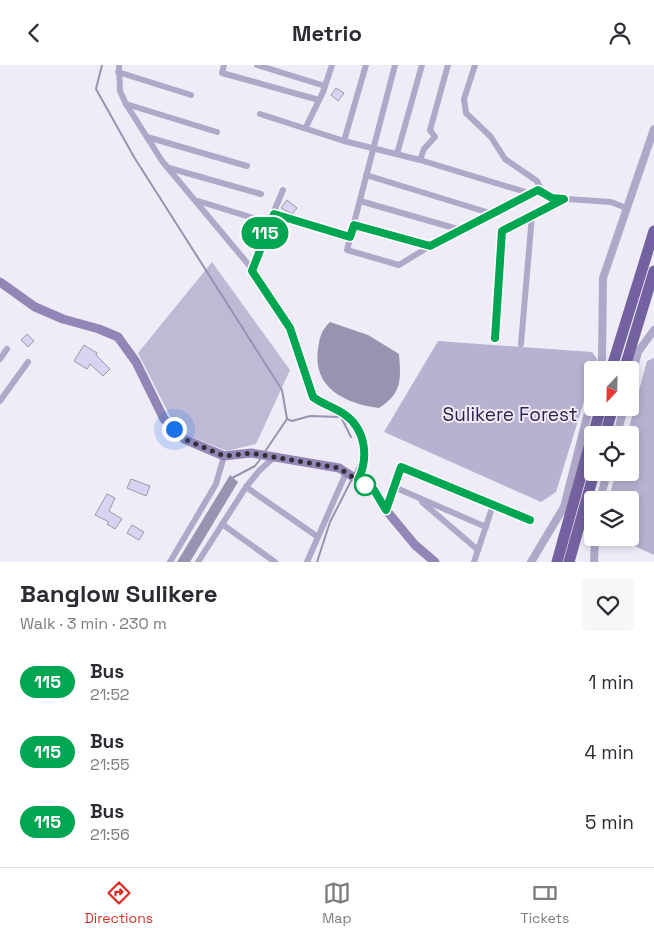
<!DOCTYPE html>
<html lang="en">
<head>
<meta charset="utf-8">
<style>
  :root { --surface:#fff; --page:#f7f7f7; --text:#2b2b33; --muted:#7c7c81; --line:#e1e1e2; --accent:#d93025 }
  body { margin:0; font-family:"Space Grotesk",sans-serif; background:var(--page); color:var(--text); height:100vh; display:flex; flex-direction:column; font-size:19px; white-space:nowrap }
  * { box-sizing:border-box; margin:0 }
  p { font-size:16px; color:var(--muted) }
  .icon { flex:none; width:28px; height:28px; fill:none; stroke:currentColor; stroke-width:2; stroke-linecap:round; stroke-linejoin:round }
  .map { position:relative; height:497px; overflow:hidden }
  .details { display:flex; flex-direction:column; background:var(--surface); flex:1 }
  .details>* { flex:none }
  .badge { padding:0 10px; border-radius:16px; font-size:18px; line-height:32px }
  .needle { width:32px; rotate:202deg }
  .fabs { position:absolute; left:584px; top:296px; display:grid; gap:10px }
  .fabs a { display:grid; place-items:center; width:55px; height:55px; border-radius:5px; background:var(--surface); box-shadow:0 2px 8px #0003; font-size:25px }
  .you { position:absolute; width:25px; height:25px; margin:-12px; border:4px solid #fff; border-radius:50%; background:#1a73e8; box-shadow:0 0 0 8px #1a73e833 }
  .map>.badge { position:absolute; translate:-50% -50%; box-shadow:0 0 0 2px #fff }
  .round { display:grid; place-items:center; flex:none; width:52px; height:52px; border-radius:5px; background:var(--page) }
  .headline { display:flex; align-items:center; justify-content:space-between; height:85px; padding:0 20px }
  h1 { font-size:24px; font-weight:800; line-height:38px }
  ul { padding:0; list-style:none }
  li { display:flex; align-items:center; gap:15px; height:70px; padding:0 20px }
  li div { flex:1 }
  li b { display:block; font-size:19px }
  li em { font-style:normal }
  li .badge { min-width:55px; font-weight:700; text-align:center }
  header { display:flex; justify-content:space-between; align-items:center; height:65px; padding:0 20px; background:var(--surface); font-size:22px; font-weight:800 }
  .tab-bar { display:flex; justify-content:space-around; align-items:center; height:70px; border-top:1px solid var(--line); background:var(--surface); font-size:14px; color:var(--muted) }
  .tab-bar a { display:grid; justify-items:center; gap:2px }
  .tab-bar .active { color:var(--accent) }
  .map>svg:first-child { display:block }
  .green { fill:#bfb9d5 }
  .forest { fill:#b8b1d1 }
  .water { fill:#9992b0 }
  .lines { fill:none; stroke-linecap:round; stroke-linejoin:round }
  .stream { stroke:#9992b0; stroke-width:2 }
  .building { fill:#d9d2f3; stroke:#9b99a4 }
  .minor { stroke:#b0a8c9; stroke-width:6 }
  .tertiary { stroke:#b0a8c9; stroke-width:8 }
  .secondary { stroke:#9286b6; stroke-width:9 }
  .trunk { stroke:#7462a0; stroke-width:11 }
  .line-casing { stroke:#fff; stroke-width:11 }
  .line { stroke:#00a651; stroke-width:8 }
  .walk { stroke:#302f33; stroke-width:5; stroke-dasharray:0 9 }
  .stop-dot { fill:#fff; stroke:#00a651; stroke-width:2.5 }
  .labels { text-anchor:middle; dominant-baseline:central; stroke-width:4; stroke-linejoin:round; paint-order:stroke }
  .park-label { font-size:19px; fill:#30224d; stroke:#efecf8 }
</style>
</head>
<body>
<header><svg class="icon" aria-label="back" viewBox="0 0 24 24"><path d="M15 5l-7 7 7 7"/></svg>Metrio<svg class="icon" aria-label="person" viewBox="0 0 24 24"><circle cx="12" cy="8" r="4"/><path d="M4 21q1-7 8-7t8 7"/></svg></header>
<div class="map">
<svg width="654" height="497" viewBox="0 0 654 497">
  <rect width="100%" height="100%" fill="#efecf8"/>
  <path class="green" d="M212,197L290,305L256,379L227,386L187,370L172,355L138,288Z"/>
  <g class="forest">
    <path d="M438,276L592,287L597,294L556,427L541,437L384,367Z"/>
    <path d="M654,293V490L617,473L630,472V435H608L616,408H630V370H627L647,296Z"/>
  </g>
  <g class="water">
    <path d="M330,257L368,270L399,289C401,315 402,328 379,343C346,339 312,323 318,284C320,271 321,266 330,257Z"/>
    <path d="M230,410L238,417L190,497H177Z"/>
  </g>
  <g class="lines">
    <g class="stream">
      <path d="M102,0L96,24L134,92L282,325L287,354L264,388"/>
      <path d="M287,354L292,356L310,351L341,352L351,372"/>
      <path d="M354,410L359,399"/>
      <path d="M232,413L255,401L262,392"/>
      <path d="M317,497L330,457L352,414"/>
    </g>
  </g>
  <g class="building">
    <path d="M336,23L344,28L338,36L331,30Z"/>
    <path d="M287,135L297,143L292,149L281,143Z"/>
    <path d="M27,269L34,276L28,282L21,275Z"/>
    <path d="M84,280L97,288L96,290L110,304L103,311L90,299L87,304L74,296Z"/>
    <path d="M131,414L150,421L146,431L127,423Z"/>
    <path d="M107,429L115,433L109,446L122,454L115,464L107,459L109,457L95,450Z"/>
    <path d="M132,460L144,467L139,475L127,468Z"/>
  </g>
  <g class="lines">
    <g class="minor">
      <path d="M119,0L120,26L126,39L162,96L253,205L290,263L313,332C322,339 334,342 344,349C366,364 369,393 358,415"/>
      <path d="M224,0L222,8L319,35"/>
      <path d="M257,0L325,21"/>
      <path d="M395,0L347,185L399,200L430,181L536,127L540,122L537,116L505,94L491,72L466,48L464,34L475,0"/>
      <path d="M118,7L191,30"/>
      <path d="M126,39L217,67"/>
      <path d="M260,49L344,76L420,95L532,129"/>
      <path d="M306,62L323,27L332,0"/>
      <path d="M147,72L247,101"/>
      <path d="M344,76L366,0"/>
      <path d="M397,89L422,0"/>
      <path d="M420,95L424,84L435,72L430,65L448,0"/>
      <path d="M169,103L261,129"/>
      <path d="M366,110L493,149"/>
      <path d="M538,125L552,133L611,137L626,143"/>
      <path d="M198,136L269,158"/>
      <path d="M360,136L461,165"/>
      <path d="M274,149L350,172"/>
      <path d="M354,160L430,181"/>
      <path d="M253,205L269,158L283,125"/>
      <path d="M495,273L502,166L564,134"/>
      <path d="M521,279L532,150"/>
      <path d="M0,294L7,284"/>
      <path d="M0,336L28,297"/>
      <path d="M246,422L259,406L273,393"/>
      <path d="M394,422L486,462"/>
      <path d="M422,437L478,485"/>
      <path d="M386,445L401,402L530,455"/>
      <path d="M222,459L275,497"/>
      <path d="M170,497L216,419L224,391"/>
      <path d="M198,497L246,422L318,472"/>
      <path d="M307,497L346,408"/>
      <path d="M474,497L493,440"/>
    </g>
    <g class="tertiary">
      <path d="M600,305L602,294L603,213L654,64"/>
      <path d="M630,317L638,287L654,265"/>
      <path d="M617,370L624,342"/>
      <path d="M600,435L607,408"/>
      <path d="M531,497L564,442L592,332"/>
      <path d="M594,497L595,472"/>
    </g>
    <path class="secondary" d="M0,217L35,242L63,254L99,264L118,272L136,297L164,354L184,374L224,391L251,388L339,403L374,425L386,445L415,480L435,497"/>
    <g class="trunk">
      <path d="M611,305L654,166"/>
      <path d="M624,305L654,206"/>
      <path d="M593,370L601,342"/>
      <path d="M605,370L613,342"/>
      <path d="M557,497L592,371"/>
      <path d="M569,497L594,408"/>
    </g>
  </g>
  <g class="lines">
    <defs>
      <path id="line" d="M495,273L502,166L564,134L552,133L538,125L430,181L354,160L350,172L274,149L252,206L290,263L313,332C322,339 334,342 344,349C366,364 369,393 358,415L374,425L386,445L401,402L530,455"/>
    </defs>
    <use href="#line" class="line-casing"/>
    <use href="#line" class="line"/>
    <path class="walk" d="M174,364L184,374L224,391L251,388L339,403L365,420"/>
  </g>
  <circle class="stop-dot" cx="365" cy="420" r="10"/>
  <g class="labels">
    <g class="park-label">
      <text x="510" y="349">Sulikere Forest</text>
    </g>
  </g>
</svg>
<div class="fabs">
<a><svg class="needle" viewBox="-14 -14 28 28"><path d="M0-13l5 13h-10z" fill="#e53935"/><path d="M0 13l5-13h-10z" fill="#7c7c81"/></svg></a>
<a><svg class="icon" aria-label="locate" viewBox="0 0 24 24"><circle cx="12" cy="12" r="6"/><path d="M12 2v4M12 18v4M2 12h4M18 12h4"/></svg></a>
<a><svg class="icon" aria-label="layers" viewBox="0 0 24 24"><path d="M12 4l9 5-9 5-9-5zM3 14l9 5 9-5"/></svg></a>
</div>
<div class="you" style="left:174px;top:364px"></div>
<b class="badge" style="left:265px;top:168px;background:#00a651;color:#fff">115</b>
</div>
<section class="details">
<div class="headline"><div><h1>Banglow Sulikere</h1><p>Walk · 3 min · 230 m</p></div><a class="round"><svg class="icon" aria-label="heart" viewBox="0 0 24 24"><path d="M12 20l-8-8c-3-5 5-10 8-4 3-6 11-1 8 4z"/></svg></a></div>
<ul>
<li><span class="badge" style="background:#00a651;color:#fff">115</span><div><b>Bus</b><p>21:52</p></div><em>1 min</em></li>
<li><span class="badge" style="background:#00a651;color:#fff">115</span><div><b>Bus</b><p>21:55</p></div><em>4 min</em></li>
<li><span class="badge" style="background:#00a651;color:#fff">115</span><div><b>Bus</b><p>21:56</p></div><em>5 min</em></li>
</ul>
</section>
<nav class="tab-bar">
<a class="active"><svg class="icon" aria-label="directions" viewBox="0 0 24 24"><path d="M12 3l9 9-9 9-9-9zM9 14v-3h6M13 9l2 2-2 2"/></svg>Directions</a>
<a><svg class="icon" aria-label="map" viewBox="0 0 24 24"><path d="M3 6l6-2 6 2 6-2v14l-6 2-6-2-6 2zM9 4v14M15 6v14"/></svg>Map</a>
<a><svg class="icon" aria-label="tickets" viewBox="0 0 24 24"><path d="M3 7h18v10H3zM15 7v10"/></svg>Tickets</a>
</nav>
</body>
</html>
